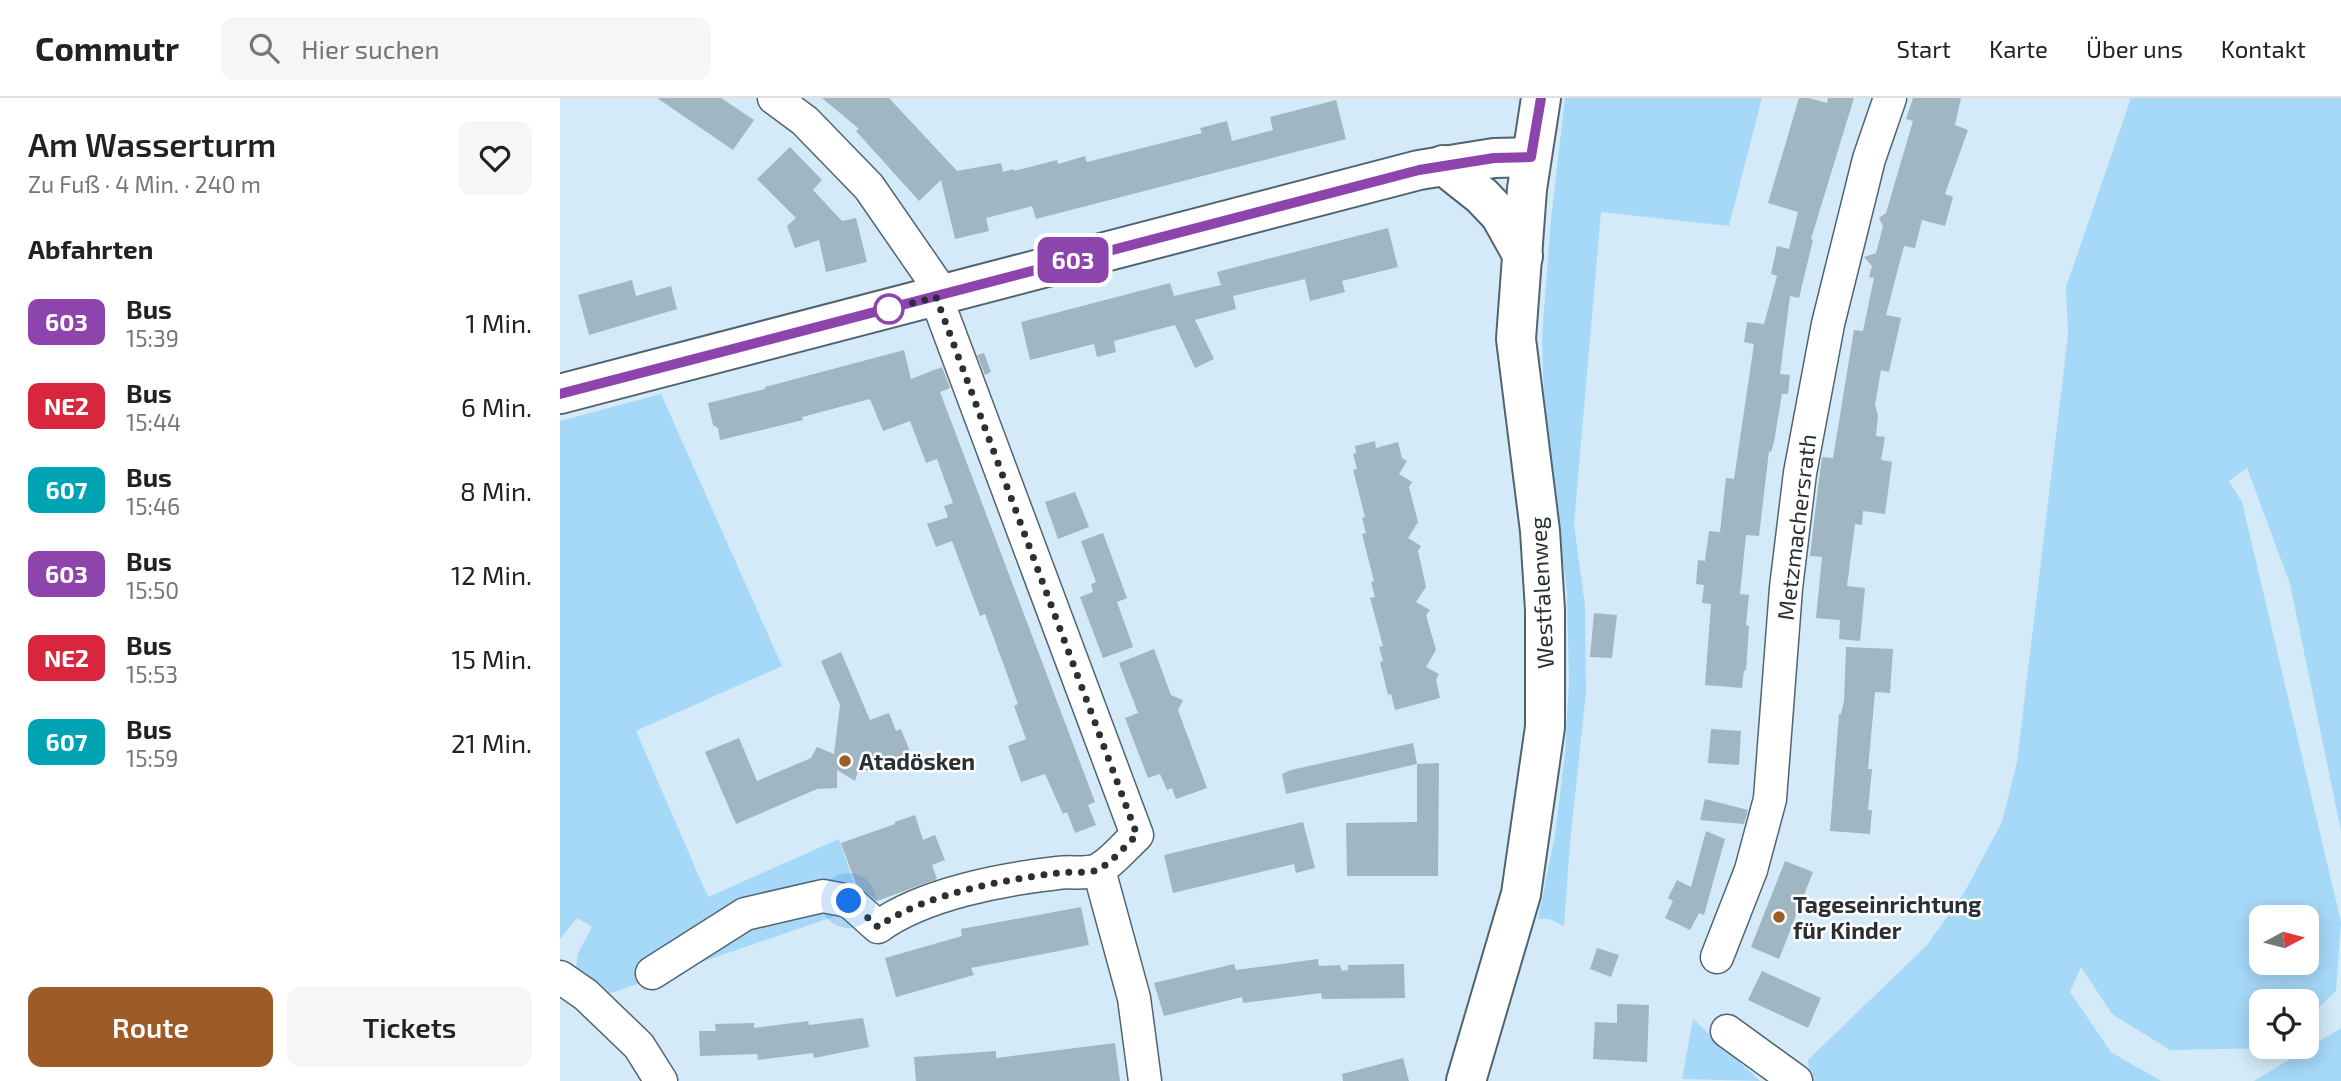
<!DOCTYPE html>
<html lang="de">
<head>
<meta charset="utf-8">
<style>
  :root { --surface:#fff; --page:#f6f6f6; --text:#222; --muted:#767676; --line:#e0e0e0; --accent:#9d5c27 }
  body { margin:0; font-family:"Exo 2",sans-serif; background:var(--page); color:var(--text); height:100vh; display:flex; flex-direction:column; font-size:26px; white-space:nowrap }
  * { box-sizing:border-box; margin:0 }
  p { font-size:23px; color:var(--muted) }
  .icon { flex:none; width:38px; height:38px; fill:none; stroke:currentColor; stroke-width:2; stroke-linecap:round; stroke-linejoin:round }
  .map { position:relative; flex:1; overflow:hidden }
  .sheet { display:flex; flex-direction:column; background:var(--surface); width:560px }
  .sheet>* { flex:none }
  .badge { padding:0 14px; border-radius:10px; font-size:24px; line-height:46px }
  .needle { width:46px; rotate:83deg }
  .controls { position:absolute; left:1689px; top:807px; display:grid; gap:14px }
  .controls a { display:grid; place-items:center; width:70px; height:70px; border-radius:14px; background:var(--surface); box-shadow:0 4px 18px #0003; font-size:35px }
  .you { position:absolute; width:35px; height:35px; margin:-18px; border:5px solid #fff; border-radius:50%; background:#1a73e8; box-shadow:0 0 0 10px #1a73e833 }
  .map>.badge { position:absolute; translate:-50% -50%; box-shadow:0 0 0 4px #fff }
  h2 { padding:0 28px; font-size:26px; line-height:63px }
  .round { display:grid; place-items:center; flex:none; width:74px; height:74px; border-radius:14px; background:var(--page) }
  .overview { display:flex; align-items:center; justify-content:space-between; height:119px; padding:0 28px }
  h1 { font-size:33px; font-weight:600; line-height:52px }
  .primary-button { display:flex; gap:14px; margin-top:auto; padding:14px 28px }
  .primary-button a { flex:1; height:80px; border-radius:14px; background:var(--accent); color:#fff; font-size:28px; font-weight:600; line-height:80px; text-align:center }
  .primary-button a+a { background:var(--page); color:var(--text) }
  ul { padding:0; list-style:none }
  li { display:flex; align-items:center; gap:21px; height:84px; padding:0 28px }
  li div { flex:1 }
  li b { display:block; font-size:26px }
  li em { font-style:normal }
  li .badge { min-width:77px; font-weight:700; text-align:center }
  header { display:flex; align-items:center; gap:42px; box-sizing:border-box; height:98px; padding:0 35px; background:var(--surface); border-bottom:2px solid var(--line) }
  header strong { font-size:33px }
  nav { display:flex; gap:38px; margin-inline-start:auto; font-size:24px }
  .search { width:490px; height:63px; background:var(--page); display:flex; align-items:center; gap:18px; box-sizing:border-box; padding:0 24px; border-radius:14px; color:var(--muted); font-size:26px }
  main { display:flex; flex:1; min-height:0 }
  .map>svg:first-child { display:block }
  .green { fill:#a6d9f8; fill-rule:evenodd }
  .building { fill:#a1b6c3 }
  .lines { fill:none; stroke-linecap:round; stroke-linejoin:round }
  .minor-casing { stroke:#516470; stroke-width:35 }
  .tertiary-casing { stroke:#516470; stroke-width:42 }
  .minor { stroke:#fff; stroke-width:32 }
  .tertiary { stroke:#fff; stroke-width:38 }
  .line-casing { stroke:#fff; stroke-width:16 }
  .line { stroke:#8e44ad; stroke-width:10 }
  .walk { stroke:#293136; stroke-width:7; stroke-dasharray:0 12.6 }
  .stop-dot { fill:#fff; stroke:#8e44ad; stroke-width:3.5 }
  .poi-dot { fill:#9d5c27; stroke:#fff; stroke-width:2.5 }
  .labels { text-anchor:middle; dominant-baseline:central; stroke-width:5; stroke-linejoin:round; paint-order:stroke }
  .street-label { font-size:23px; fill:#293136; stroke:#fff }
  .poi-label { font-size:23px; font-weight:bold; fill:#293136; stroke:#fff; text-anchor:start }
</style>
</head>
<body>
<header>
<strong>Commutr</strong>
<div class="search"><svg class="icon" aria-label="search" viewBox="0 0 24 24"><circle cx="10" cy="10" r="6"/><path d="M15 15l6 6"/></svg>Hier suchen</div>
<nav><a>Start</a><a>Karte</a><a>Über uns</a><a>Kontakt</a></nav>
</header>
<main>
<section class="sheet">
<div class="overview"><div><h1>Am Wasserturm</h1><p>Zu Fuß · 4 Min. · 240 m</p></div><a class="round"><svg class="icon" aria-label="heart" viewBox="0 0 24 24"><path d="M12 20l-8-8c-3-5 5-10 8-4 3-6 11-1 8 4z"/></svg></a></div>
<h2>Abfahrten</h2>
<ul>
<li><span class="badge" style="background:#8e44ad;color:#fff">603</span><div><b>Bus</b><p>15:39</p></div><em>1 Min.</em></li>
<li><span class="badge" style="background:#d7263d;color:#fff">NE2</span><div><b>Bus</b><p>15:44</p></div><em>6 Min.</em></li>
<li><span class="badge" style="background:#00a3b4;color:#fff">607</span><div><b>Bus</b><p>15:46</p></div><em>8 Min.</em></li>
<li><span class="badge" style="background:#8e44ad;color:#fff">603</span><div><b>Bus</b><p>15:50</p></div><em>12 Min.</em></li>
<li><span class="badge" style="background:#d7263d;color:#fff">NE2</span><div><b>Bus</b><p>15:53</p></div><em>15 Min.</em></li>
<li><span class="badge" style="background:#00a3b4;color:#fff">607</span><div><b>Bus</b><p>15:59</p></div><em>21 Min.</em></li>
</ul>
<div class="primary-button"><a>Route</a><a>Tickets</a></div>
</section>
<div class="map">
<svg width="1781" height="983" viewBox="0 0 1781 983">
  <rect width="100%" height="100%" fill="#d4eaf8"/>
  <g class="green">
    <path d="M1005,0H1202L1169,128L1041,114L1014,426L1025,508L1026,594L1010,745L1004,828L989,821H978L995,737L1005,655L1009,584L1007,496L984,298L982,239L991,121Z"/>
    <path d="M1571,0H1781V733L1730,486L1687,370L1669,383L1682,404L1781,824L1776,893L1747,921L1746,903H1701V948L1716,949L1714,950L1610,952L1552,916L1521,869L1510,894L1551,954L1601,983H1250L1248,962L1367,847L1404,795L1442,724L1457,664L1508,237L1506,189ZM1701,819H1746V864H1701Z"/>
    <path d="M101,296L222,568L76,633L148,799L279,741L302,809L42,898L16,869L18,855L32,829L17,820L0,841V323Z"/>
    <path d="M1133,921L1200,983L1122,981Z"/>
    <path d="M1781,930V983H1694Z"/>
  </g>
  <g class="building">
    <path d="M97,0H161L194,22L173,52Z"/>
    <path d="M262,0H329L397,73L441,65L443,74L454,71V73L497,62L498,66L525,58L527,64L642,35L640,30L667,23L672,43L713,32L710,19L776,2L786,41L476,121L472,108L426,120L429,133L395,141L381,82L359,103L296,33L299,31Z"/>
    <path d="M1239,0H1249L1267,5L1268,0H1294L1251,141L1253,142L1239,200L1230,198L1220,276L1230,277L1228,296H1222L1214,344L1211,354L1209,353L1199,438L1186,437L1180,496L1189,497L1186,527L1189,528L1186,573L1184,572L1182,590L1145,587L1151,506L1142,505L1144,487L1136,486L1138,462L1145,463L1149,433L1160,434L1166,380L1174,381L1194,246L1184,244L1187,224L1204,226L1217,178L1211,176L1217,148L1229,151L1238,114L1208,105Z"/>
    <path d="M1353,0H1401L1395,27L1408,32L1385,96L1393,99L1385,128L1362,122L1355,150L1344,148L1326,217L1341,220L1329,274L1321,272L1315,307L1318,317L1316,338L1325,339L1321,362L1332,364L1325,416L1303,413L1302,427L1295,426L1287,488L1305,490L1300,543L1279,541L1280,522L1256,520L1262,459L1250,458L1257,398L1262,359L1273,360L1294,232L1303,233L1314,180L1309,179L1312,168L1304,159L1316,155L1323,128L1319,120L1326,115L1353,23L1346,21Z"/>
    <path d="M230,49L262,82L253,92L282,123L296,120L307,164L266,174L259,142L235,150L227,128L236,120L197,81Z"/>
    <path d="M828,130L838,169L782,183L785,194L750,203L745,181L673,198L676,211L635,222L654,261L635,270L615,227L554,243L556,254L537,259L534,246L470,262L461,224L610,185L614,198L661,187L657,174Z"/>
    <path d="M72,182L76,198L111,188L117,211L29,237L18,197Z"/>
    <path d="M344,252L351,281L382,269L390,290L380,294L535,704L528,707L536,727L515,735L507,714L503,716L485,676L461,684L448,648L466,641L454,608L458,606L425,516L420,518L392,443L376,449L367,426L388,419L384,408L393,405L377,361L366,365L350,323L323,333L310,301L242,319L243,322L160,342L158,330L153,327L148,305L205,291V289Z"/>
    <path d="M424,255L431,274L425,277L417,257Z"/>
    <path d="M815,343L816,350L838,344L842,360L847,363L839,376L852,384L849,389L858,424L848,440L861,448L858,453L866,489L856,504L870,512L866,517L876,552L866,569L879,576L876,582L880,600L835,612L831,596L828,597L820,564L823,563L819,549L823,548L810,500L815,499L811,484L814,483L802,436L806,435L802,420L805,419L793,372L797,371L793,356L796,355L795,348Z"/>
    <path d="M515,394L529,429L498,441L485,404Z"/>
    <path d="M543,435L567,500L557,504L573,549L543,560L520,499L533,494L531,486L536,484L521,443Z"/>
    <path d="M1034,515L1057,517L1052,560L1030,559Z"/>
    <path d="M1286,549L1333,551L1330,595L1315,594L1308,671H1312L1308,712H1312L1310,736L1270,733L1279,616H1281L1284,603Z"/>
    <path d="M594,551L611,597L623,602L618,612L647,690L616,701L612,690L607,692L600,676L588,680L565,620L578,615L559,565Z"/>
    <path d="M281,554L310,622L329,615L336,633L341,631L351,656L316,669L314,675L299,670L295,683L277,672V690L257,691L176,726L145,654L179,640L197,683L251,660L257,649L274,656L280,607L261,563Z"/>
    <path d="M1151,631L1181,633L1179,667L1148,665Z"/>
    <path d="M853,645L857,666L726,696L722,676L731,672Z"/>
    <path d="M879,665L878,778H787L786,725L857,724V666Z"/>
    <path d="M1145,701L1188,712L1184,726L1140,722Z"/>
    <path d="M355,717L363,742L375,737L385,762L372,767L377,781L317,803L296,786L281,745L335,726V724Z"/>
    <path d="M743,724L755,770L736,775L734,766L613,795L604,757Z"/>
    <path d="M1146,733L1165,741L1144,817L1139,815L1130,832L1105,820L1113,803L1108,800L1117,782L1131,789Z"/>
    <path d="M1225,763L1253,774L1219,861L1191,849Z"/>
    <path d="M521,809L529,847L411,870L414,877L336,899L325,860L402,838L401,831Z"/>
    <path d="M1037,850L1059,857L1051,879L1030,871Z"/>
    <path d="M758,861L759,868L780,867L782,873L788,872V867L844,866L845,900L762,901L761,895L683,905L682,899L604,918L594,885L674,866L676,872Z"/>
    <path d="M1202,873L1261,900L1248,930L1188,902Z"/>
    <path d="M1057,906L1089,907L1087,964L1033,961L1035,924L1057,925Z"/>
    <path d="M303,920L309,949L254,960L253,955L198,962L197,956L140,958L139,933H156L155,926L194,925V930L248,923L249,927Z"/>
    <path d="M555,945L560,983H356L354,959L436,953V960Z"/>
    <path d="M843,960L849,983H783L782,976Z"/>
  </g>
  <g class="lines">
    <defs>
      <g id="minor">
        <path d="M214,0L245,23L309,89L383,196"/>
        <path d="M539,772L574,900L585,983"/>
        <path d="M1157,859L1191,772L1210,701L1226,490L1240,375L1268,226L1309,61L1330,0"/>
        <path d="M92,875L185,816L263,798L289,803L318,829C363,796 443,781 498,775C510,773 531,777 541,770C554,762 565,748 577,737L376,199"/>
        <path d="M0,879L26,897L79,948L101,983"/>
        <path d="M1167,933L1236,983"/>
      </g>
      <g id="tertiary">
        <path d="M883,67L922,98L940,117L963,158"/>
        <path d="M0,296L859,72L934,60L971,59"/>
        <path d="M906,983L961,796L985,629V512L980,433L956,241L967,91L981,0"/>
      </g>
    </defs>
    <use href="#minor" class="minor-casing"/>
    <use href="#tertiary" class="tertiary-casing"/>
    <use href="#minor" class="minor"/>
    <use href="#tertiary" class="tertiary"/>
  </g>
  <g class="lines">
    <defs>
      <path id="line" d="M0,296L859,72L934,60L971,59L981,0"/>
    </defs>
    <use href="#line" class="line-casing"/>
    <use href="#line" class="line"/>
    <path class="walk" d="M289,803L318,829C363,796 443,782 498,775C510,773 531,777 541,770C554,762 565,748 577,737L376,199L326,212L329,211"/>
  </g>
  <circle class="stop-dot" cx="329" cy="211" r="14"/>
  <g class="poi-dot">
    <circle cx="285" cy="663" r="7"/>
    <circle cx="1219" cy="819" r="7"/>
  </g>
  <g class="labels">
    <g class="street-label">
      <text transform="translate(1236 429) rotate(-83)">Metzmachersrath</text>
      <text transform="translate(981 495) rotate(-93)">Westfalenweg</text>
    </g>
    <g class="poi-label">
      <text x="299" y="663">Atadösken</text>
      <text x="1233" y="806">Tageseinrichtung<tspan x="1233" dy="26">für Kinder</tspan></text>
    </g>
  </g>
</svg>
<div class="controls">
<a><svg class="needle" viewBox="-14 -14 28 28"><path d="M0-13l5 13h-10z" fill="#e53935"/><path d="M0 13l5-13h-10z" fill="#767676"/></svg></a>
<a><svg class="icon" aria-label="locate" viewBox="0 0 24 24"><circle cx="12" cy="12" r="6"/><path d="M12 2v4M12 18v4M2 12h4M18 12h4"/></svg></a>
</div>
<div class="you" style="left:289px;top:803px"></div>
<b class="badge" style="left:513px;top:162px;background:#8e44ad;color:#fff">603</b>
</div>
</main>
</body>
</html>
